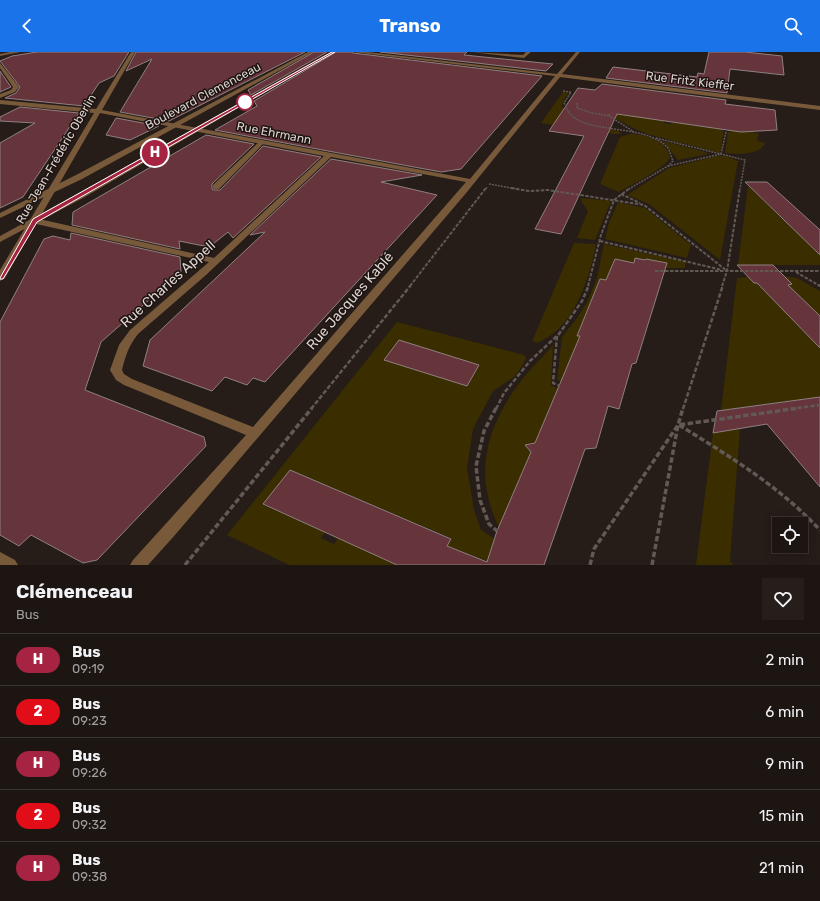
<!DOCTYPE html>
<html lang="fr">
<head>
<meta charset="utf-8">
<style>
  :root { --surface:#1c1512; --page:#251e1b; --text:#f1f3f6; --muted:#a09f9f; --line:#3a3432; --accent:#1a73e8 }
  body { margin:0; font-family:Rubik,sans-serif; background:var(--page); color:var(--text); height:100vh; display:flex; flex-direction:column; font-size:15px; white-space:nowrap }
  * { box-sizing:border-box; margin:0 }
  p { font-size:13px; color:var(--muted) }
  .icon { flex:none; width:22px; height:22px; fill:none; stroke:currentColor; stroke-width:2; stroke-linecap:round; stroke-linejoin:round }
  .map { position:relative; height:513px; overflow:hidden }
  .details { display:flex; flex-direction:column; background:var(--surface); flex:1 }
  .details>* { flex:none }
  .badge { padding:0 8px; border-radius:13px; font-size:14px; line-height:26px }
  .controls { position:absolute; left:772px; top:465px; display:grid; gap:8px }
  .controls a { display:grid; place-items:center; width:36px; height:36px; border-radius:0px; background:var(--surface); box-shadow:0 2px 10px #0003,0 0 0 1px var(--line); font-size:20px }
  .map>.badge { position:absolute; translate:-50% -50%; box-shadow:0 0 0 2px #fff }
  .round { display:grid; place-items:center; flex:none; width:42px; height:42px; border-radius:0px; background:var(--page) }
  .overview { display:flex; align-items:center; justify-content:space-between; height:68px; padding:0 16px }
  h1 { font-size:19px; font-weight:700; line-height:30px }
  ul { padding:0; list-style:none }
  li { display:flex; align-items:center; gap:12px; height:52px; padding:0 16px; border-top:1px solid var(--line) }
  li div { flex:1 }
  li b { display:block; font-size:15px }
  li em { font-style:normal }
  li .badge { min-width:44px; font-weight:700; text-align:center }
  header { display:flex; justify-content:space-between; align-items:center; height:52px; padding:0 16px; background:var(--accent); color:#fff; font-size:18px; font-weight:700 }
  .map>svg:first-child { display:block }
  .green { fill:#3a2e00 }
  .building { fill:#66343b; stroke:#8f8081 }
  .lines { fill:none; stroke-linecap:round; stroke-linejoin:round }
  .path-far3 { stroke:#625955; stroke-width:1.5; stroke-dasharray:2 1; stroke-linecap:butt }
  .path-far2 { stroke:#625955; stroke-width:2; stroke-dasharray:3.5 1.5; stroke-linecap:butt }
  .path-far1 { stroke:#625955; stroke-width:2.5; stroke-dasharray:4.5 2; stroke-linecap:butt }
  .path { stroke:#625955; stroke-width:3.5; stroke-dasharray:5.5 2.5; stroke-linecap:butt }
  .service { fill:#785a3b; fill-rule:evenodd }
  .minor { fill:#785a3b; fill-rule:evenodd }
  .tertiary { fill:#785a3b; fill-rule:evenodd }
  .line { fill:#a62341; stroke:#fff }
  .stop-dot { fill:#fff; stroke:#a62341; stroke-width:2 }
  .labels { text-anchor:middle; dominant-baseline:central; stroke-width:3; stroke-linejoin:round; paint-order:stroke }
  .far-street-label { font-size:12px; fill:#dbd4d1; stroke:#1d130f }
  .street-label { font-size:14px; fill:#dbd4d1; stroke:#1d130f }
</style>
</head>
<body>
<header><svg class="icon" aria-label="back" viewBox="0 0 24 24"><path d="M15 5l-7 7 7 7"/></svg>Transo<svg class="icon" aria-label="search" viewBox="0 0 24 24"><circle cx="10" cy="10" r="6"/><path d="M15 15l6 6"/></svg></header>
<div class="map">
<svg width="820" height="513" viewBox="0 0 820 513">
  <rect width="100%" height="100%" fill="#261c18"/>
  <g class="green">
    <path d="M563,40H569C564,47 560,51 564,59L603,76L619,79L621,82H614L541,71Z"/>
    <path d="M613,61L664,68V71L671,72L672,69L722,76V79H724L720,101L647,82L633,76L613,65Z"/>
    <path d="M731,77L757,81L759,82L757,89L765,91C760,104 736,102 725,101L728,80H730Z"/>
    <path d="M630,82C644,82 667,88 670,106C661,119 634,131 619,140L600,132L620,85Z"/>
    <path d="M663,89L705,100L708,102L678,108Z"/>
    <path d="M716,104H726L738,109L720,208L649,152L627,143L669,116Z"/>
    <path d="M748,134L820,203V213H738Z"/>
    <path d="M582,146L611,149L595,188L577,186L588,159L581,149Z"/>
    <path d="M618,150L645,156L691,193L687,206L605,187L609,171Z"/>
    <path d="M574,191L596,192C590,226 573,279 536,291L533,289V287Z"/>
    <path d="M604,192L686,210L685,216H666L667,211L646,207L645,208L635,206L634,211L607,229L599,227L597,233L604,235L601,244L594,242L591,249L598,251L594,260L587,258L584,265L591,268L588,278L580,276L577,283L585,286L562,330L557,328L562,285L578,265L588,248L597,226Z"/>
    <path d="M783,224L797,226L820,239V264L788,233L792,232Z"/>
    <path d="M749,225L754,231H757L820,296V345L721,358L737,226Z"/>
    <path d="M397,270L524,303L526,306L523,313L514,325L493,339L473,377L467,416L474,458L481,478L495,487L492,511L447,494L451,486L290,418L263,453L325,480L321,486L334,492L338,486L397,513H289L227,483Z"/>
    <path d="M553,293L551,333L559,337L535,391L525,393L531,400L499,475C475,427 484,383 513,340C524,323 540,308 553,293Z"/>
    <path d="M740,377L731,495L730,509L733,513H696L713,381Z"/>
  </g>
  <g class="building">
    <path d="M37,0H129L114,24L99,31L84,54L5,46L16,41L20,35L0,9L12,4Z"/>
    <path d="M136,0H305L169,69L120,60L152,7L126,19Z"/>
    <path d="M314,0H327L251,43L248,38Z"/>
    <path d="M336,0H352L353,1L542,24L461,117L441,120L215,78L257,54L254,49Z"/>
    <path d="M380,0H467L464,3L553,12L546,19Z"/>
    <path d="M709,0H745L782,4L784,23L730,17L727,41L606,26L613,15L697,25L698,21L704,22Z"/>
    <path d="M0,19L11,35L0,40Z"/>
    <path d="M602,32L726,48L725,52L775,58L777,78L741,80L617,62L561,182L535,177L584,84L549,79L578,36L595,38Z"/>
    <path d="M20,55L79,61L23,145L0,156V91L35,71L0,69V65Z"/>
    <path d="M116,66L159,74L130,88L106,83Z"/>
    <path d="M206,83L254,92L212,132V137L213,138H220L263,94L321,105L233,186L228,180L213,192L204,194L179,189L180,197L72,173L73,160Z"/>
    <path d="M331,107L422,123L381,130L437,143L265,330L253,326L247,333L225,325L212,339L143,314L150,288L265,180L250,183Z"/>
    <path d="M745,130H767L820,178V203Z"/>
    <path d="M71,181L180,205L181,220L101,290L85,338L204,385L206,394L97,508L83,511L31,483L19,494L0,483V270L44,187L53,184L70,188Z"/>
    <path d="M635,206L645,208L646,207L667,211L636,311L632,312L619,357L608,354L596,396L585,397L544,513H397L263,452L290,418L451,487L447,494L487,510L497,479L531,400L525,393L535,391L580,284H577L600,227L606,228L615,207L634,211Z"/>
    <path d="M737,213H773L792,232L788,233L820,264V296L757,231H754Z"/>
    <path d="M399,288L479,313L467,334L384,308Z"/>
    <path d="M820,345V435L767,372L713,381L717,359Z"/>
  </g>
  <g class="lines">
    <g class="path-far3">
      <path d="M563,39L571,40L564,51C566,54 567,59 570,62C588,82 645,72 667,95C670,98 671,105 673,109L668,114L629,137"/>
      <path d="M577,51V56L592,61L610,64"/>
      <path d="M609,62L611,65L634,80"/>
      <path d="M656,86L745,108L740,137"/>
      <path d="M668,114L721,102L726,80"/>
      <path d="M489,132L517,137"/>
      <path d="M486,137L487,135"/>
    </g>
    <g class="path-far2">
      <path d="M511,136L529,139L548,138L644,153L727,219"/>
      <path d="M621,142L640,151"/>
      <path d="M600,189L722,218"/>
      <path d="M655,219H820"/>
      <path d="M796,220L820,234"/>
      <path d="M410,234L486,136"/>
      <path d="M588,234L601,183L614,148L630,136"/>
      <path d="M722,234L727,219L740,136"/>
    </g>
    <g class="path-far1">
      <path d="M818,233L820,234"/>
      <path d="M557,284L553,331L560,334"/>
      <path d="M311,357L411,233"/>
      <path d="M496,357L504,341L530,309L559,282L582,249L589,233"/>
      <path d="M683,357L723,233"/>
      <path d="M791,357L820,353"/>
    </g>
    <g class="path">
      <path d="M496,356L484,379L476,414L480,448L489,472L497,479"/>
      <path d="M679,373C729,404 779,434 820,478"/>
      <path d="M185,513L312,356"/>
      <path d="M590,513L594,497L678,373L799,356"/>
      <path d="M652,513L678,373L683,356"/>
    </g>
    <g class="service">
      <path d="M471,0L523,3L526,0H531L524,6Z"/>
      <path d="M260,89L265,90L219,137H213V133Z"/>
    </g>
    <g class="minor">
      <path d="M10,0H21L0,4V2Z"/>
      <path d="M131,0H135L102,58L470,127L555,24L353,0H367L557,22L576,0H580L562,22L820,54V58L560,25L467,140L175,483L148,513H130L133,508L246,383L124,333L116,328L110,318L119,293L130,278L209,210L36,172L5,226L0,229V218L94,61L0,52V48L96,57ZM100,61L324,104L214,206L39,167ZM331,105L466,130L253,375L132,327L124,322L122,318C125,305 129,293 138,282L206,223Z"/>
      <path d="M0,11L19,35L15,40L0,46V42L11,38L13,35L0,16Z"/>
      <path d="M0,500L15,508L18,513H0Z"/>
    </g>
    <g class="tertiary">
      <path d="M308,0H313L82,127L0,166V161L76,123Z"/>
      <path d="M330,0H335L83,146L0,190V184L77,142Z"/>
    </g>
  </g>
  <path class="line" d="M332,0H335L37,170L3,227H0V226L33,167Z"/>
  <circle class="stop-dot" cx="245" cy="50" r="8"/>
  <g class="labels">
    <g class="far-street-label">
      <text transform="translate(690 29) rotate(7)">Rue Fritz Kieffer</text>
      <text transform="translate(203 44) rotate(-28)">Boulevard Clemenceau</text>
      <text transform="translate(274 81) rotate(11)">Rue Ehrmann</text>
      <text transform="translate(56 107) rotate(-60)">Rue Jean-Frédéric Oberlin</text>
    </g>
    <g class="street-label">
      <text transform="translate(168 232) rotate(-42)">Rue Charles Appell</text>
      <text transform="translate(350 249) rotate(-49)">Rue Jacques Kablé</text>
    </g>
  </g>
</svg>
<div class="controls">
<a><svg class="icon" aria-label="locate" viewBox="0 0 24 24"><circle cx="12" cy="12" r="6"/><path d="M12 2v4M12 18v4M2 12h4M18 12h4"/></svg></a>
</div>
<b class="badge" style="left:155px;top:101px;background:#a62341;color:#fff">H</b>
</div>
<section class="details">
<div class="overview"><div><h1>Clémenceau</h1><p>Bus</p></div><a class="round"><svg class="icon" aria-label="heart" viewBox="0 0 24 24"><path d="M12 20l-8-8c-3-5 5-10 8-4 3-6 11-1 8 4z"/></svg></a></div>
<ul>
<li><span class="badge" style="background:#a62341;color:#fff">H</span><div><b>Bus</b><p>09:19</p></div><em>2 min</em></li>
<li><span class="badge" style="background:#e10d19;color:#fff">2</span><div><b>Bus</b><p>09:23</p></div><em>6 min</em></li>
<li><span class="badge" style="background:#a62341;color:#fff">H</span><div><b>Bus</b><p>09:26</p></div><em>9 min</em></li>
<li><span class="badge" style="background:#e10d19;color:#fff">2</span><div><b>Bus</b><p>09:32</p></div><em>15 min</em></li>
<li><span class="badge" style="background:#a62341;color:#fff">H</span><div><b>Bus</b><p>09:38</p></div><em>21 min</em></li>
</ul>
</section>
</body>
</html>
